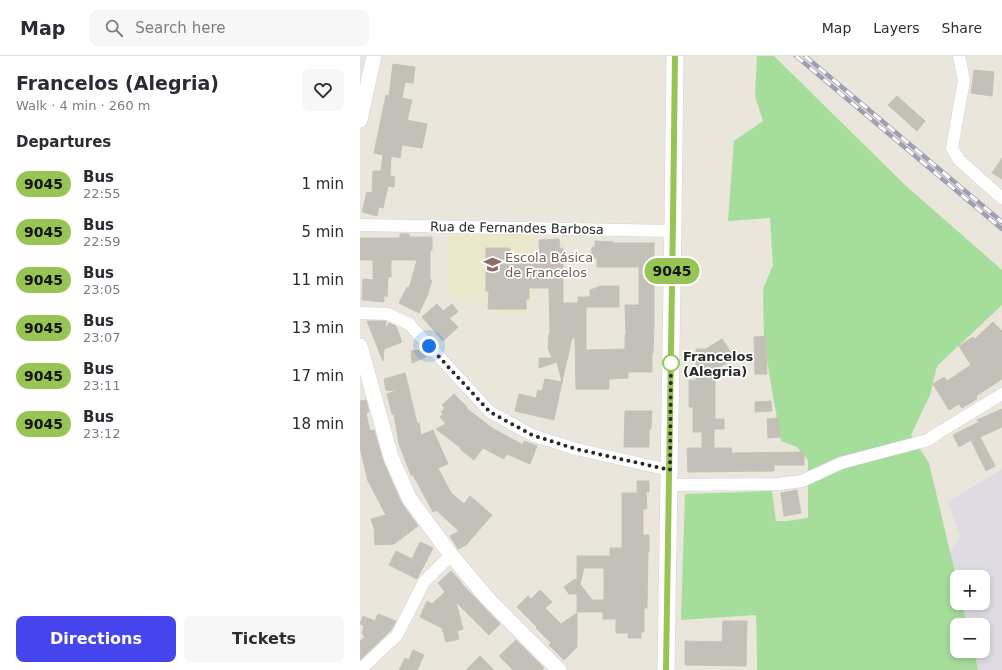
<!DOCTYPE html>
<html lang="en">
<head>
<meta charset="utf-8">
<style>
  :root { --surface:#fff; --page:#f7f7f7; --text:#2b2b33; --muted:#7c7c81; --line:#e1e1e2; --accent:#4645ed }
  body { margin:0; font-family:"DejaVu Sans",sans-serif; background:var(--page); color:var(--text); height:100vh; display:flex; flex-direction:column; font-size:15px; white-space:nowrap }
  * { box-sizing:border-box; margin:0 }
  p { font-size:13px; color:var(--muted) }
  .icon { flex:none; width:22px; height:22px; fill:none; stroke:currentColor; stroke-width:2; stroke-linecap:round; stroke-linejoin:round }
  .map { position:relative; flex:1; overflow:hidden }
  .sheet { display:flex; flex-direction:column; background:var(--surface); width:360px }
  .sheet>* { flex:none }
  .badge { padding:0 8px; border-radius:13px; font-size:14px; line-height:26px }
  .tools { position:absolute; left:590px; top:514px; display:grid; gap:8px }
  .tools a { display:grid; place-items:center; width:40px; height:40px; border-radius:8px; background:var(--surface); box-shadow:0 2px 6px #0003; font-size:20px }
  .you { position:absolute; width:20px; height:20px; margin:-10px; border:3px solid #fff; border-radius:50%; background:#1a73e8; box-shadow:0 0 0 6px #1a73e833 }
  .map>.badge { position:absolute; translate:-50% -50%; box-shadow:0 0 0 2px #fff }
  h2 { padding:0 16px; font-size:15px; line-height:36px }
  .round { display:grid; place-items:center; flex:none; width:42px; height:42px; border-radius:8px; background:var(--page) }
  .overview { display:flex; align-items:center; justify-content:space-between; height:68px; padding:0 16px }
  h1 { font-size:19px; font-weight:700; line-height:30px }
  .action { display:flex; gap:8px; margin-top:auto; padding:8px 16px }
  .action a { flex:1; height:46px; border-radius:8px; background:var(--accent); color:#fff; font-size:16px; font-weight:700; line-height:46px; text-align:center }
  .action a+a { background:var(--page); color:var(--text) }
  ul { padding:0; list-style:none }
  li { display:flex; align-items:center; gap:12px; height:48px; padding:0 16px }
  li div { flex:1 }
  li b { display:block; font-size:15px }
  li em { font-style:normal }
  li .badge { min-width:44px; font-weight:700; text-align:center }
  header { display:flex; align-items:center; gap:24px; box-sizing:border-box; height:56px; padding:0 20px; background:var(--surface); border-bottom:1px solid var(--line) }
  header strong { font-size:19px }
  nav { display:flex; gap:22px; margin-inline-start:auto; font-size:14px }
  .search { width:280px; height:36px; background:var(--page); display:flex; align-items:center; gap:10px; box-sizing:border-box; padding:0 14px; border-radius:8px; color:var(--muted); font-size:15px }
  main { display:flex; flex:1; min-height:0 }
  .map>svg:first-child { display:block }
  .industrial { fill:#dfdbe3 }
  .education { fill:#ebe7cb }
  .green { fill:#a5dd9b }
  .building { fill:#c2c0b8; stroke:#c5c2b5; fill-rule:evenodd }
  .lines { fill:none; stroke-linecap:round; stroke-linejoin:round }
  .minor-casing { stroke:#d1d0e1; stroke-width:13 }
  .tertiary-casing { stroke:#d1d0e1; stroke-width:16 }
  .secondary-casing { stroke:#d1d0e1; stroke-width:18 }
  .minor { stroke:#fff; stroke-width:12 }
  .tertiary { stroke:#fff; stroke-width:15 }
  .secondary { stroke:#fff; stroke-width:17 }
  .rail-casing { stroke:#9f9eb2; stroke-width:4.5 }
  .rail { stroke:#fff; stroke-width:3; stroke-dasharray:9; stroke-linecap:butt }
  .line-casing { stroke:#fff; stroke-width:9 }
  .line { stroke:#98c455; stroke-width:6 }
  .walk { stroke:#282828; stroke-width:4; stroke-dasharray:0 7.2 }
  .stop-dot { fill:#fff; stroke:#98c455; stroke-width:2 }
  .labels { text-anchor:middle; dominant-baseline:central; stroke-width:3.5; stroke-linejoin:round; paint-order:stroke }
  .street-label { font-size:13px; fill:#282828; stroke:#fff }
  .education-label { font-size:13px; fill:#785e54; stroke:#fff; text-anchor:start }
  .stop-label { font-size:13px; font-weight:bold; fill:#282828; stroke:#fff; text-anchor:start }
</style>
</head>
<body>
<header>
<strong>Map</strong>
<div class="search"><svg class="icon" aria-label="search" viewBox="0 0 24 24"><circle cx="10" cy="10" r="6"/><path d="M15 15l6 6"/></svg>Search here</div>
<nav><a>Map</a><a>Layers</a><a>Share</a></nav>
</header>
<main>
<section class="sheet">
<div class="overview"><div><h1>Francelos (Alegria)</h1><p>Walk · 4 min · 260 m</p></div><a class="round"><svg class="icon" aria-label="heart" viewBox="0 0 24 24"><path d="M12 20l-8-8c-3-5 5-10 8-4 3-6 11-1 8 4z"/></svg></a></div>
<h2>Departures</h2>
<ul>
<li><span class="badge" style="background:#98c455;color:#111">9045</span><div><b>Bus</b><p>22:55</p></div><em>1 min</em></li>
<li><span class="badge" style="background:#98c455;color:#111">9045</span><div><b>Bus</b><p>22:59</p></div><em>5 min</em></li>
<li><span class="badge" style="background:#98c455;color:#111">9045</span><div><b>Bus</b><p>23:05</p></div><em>11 min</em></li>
<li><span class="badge" style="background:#98c455;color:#111">9045</span><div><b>Bus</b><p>23:07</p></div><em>13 min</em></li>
<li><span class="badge" style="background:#98c455;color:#111">9045</span><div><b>Bus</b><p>23:11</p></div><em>17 min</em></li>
<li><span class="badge" style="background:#98c455;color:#111">9045</span><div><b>Bus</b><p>23:12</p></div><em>18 min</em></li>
</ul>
<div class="action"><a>Directions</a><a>Tickets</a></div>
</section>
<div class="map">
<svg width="642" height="614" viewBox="0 0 642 614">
  <rect width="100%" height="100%" fill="#eae6db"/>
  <path class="industrial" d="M642,413V614H618L614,595H623V569H608L602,547H623V521H597V525L590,496L600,480L588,446Z"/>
  <path class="education" d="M88,174L176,177L173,241L163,256L149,257L89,239Z"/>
  <path class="green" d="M397,0H414L545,129L642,214V249L577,310L570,339L551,379L569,407L597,525V547H602L607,569H597V595H614L618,614H397V596L396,559L321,564L325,438L412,435L416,465H427L448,462V404L437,391L421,385L409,317L404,283L403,233L413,209L410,162L368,165L374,85L403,65L395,40Z"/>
  <g class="building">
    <path d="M33,8L55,11L53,27L45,26L42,42L52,44L47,64L67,68L62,92L42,89L40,102L31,100L30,120L35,121L34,131L28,130L23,152L19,151L17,160L2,156L7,136L12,137L13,115H21L23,99L14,97L26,39L29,40Z"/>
    <path d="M614,14L634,16L632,40L611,37Z"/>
    <path d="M537,40L565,65L557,75L528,49Z"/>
    <path d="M642,102V123L632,117Z"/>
    <path d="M40,178H49V181H72V194H70V224H72L67,240L59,257L39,247L47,231L49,232L57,204H31V221H28L27,241L24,239V246L2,244L3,223L13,224V204H0V182H40Z"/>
    <path d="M199,183L200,193L203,192V247H218V241H230V234L241,230H259V251H226V294L265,293V279H266L265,249H279V211H237V202H231L232,191H235V185L254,186L253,187H294V270L293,297H292V316H268V322L249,323V333H216L215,282H212L202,326L197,306L179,312V302H192L188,292L189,278H190L189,232H169V243H166V253H128L129,235H126V192H150V208H180L179,184Z"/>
    <path d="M77,248L83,255L92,248L98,256L89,262L98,271L83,285L62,261Z"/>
    <path d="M7,265H26L25,274L29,267L36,270L42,286L24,293L23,305Z"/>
    <path d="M633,266L642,275V323L616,340L617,343L602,352L599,348L589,354L573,328L584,321L587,325L611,309L599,290L613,281L615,283Z"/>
    <path d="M406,280L407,318H395L394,281Z"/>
    <path d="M362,283L375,302L355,314V363H364V373H354V392H371L372,397L444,396V409H414V415L328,416L327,392H342V376H333V351H329V324H336V293H346Z"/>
    <path d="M62,294L66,297V301L52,307L51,295Z"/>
    <path d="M45,317L57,367H59L61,379L73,374L88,408L78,412L91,437L104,448L110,440L132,459L106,489L98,493L90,480L99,475L76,454L73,456L53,419H51L39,388L34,358H32L27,338L36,335L26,334L24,323Z"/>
    <path d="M185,323L202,326L194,364L155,355L159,338L176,342L178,334L182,335Z"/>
    <path d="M94,338L107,351L106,352L132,372L163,389L164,385L177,390L170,408L147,398L144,403L123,392L114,404L100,393L101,392L76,373L86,368L80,361L83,358L81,356L85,352L82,349Z"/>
    <path d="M6,344L9,356L6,357L10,375L14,374L23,405L41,446L58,470L34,488L15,489L14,472L11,463L26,459L8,425L0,392V345Z"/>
    <path d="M411,345L412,355L395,356V346Z"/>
    <path d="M642,353V371L620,381L635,410L626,415L611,384L599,391L593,379L619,366L617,364Z"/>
    <path d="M265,355H292L291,373H289V391H264Z"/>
    <path d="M418,362L420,381L408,382L407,363Z"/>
    <path d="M277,425H289V436H286L287,453H283V479H289V496H288L287,552H284V576H281V582H268V577H256V563H243V556H217V538H209L204,531L215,523L217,525V500H250V492H262V437H277ZM224,512H244V544H232L220,528Z"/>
    <path d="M437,434L441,457L424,460L421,437Z"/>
    <path d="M60,486L73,492L57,523L29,509L36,495L52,503Z"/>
    <path d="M91,515L101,526H100L140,568L129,579L96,546L103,573L97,575L99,583L86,586L82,572L60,561L67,545L72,548L85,536L78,527Z"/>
    <path d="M180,534L192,546L185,552L201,568L217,557V591L204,604L189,589L191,587L176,572L177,571L157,551L168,540L171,543Z"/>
    <path d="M18,558L36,565L31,574L0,604V585L5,581L2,577L4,570L0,568L3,560L15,565Z"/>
    <path d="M363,565H387L386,610L325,609V585L362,586Z"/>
    <path d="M156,584L184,612L182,614H153L139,600Z"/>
    <path d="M53,594L64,599L57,614H39L45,602L49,604Z"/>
    <path d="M120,600L134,614H106Z"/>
  </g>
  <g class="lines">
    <defs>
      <g id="minor">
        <path d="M599,0L604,24L592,92L599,104L642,142"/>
        <path d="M0,169L313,175"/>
        <path d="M0,257L28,258L49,268L130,356L172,379L216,393L309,414"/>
        <path d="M309,429L419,428L442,425L481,407L568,384L578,377L642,338"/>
        <path d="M0,614L37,579L64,526L91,499"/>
      </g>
      <g id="tertiary">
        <path d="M0,64L14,0"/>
        <path d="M0,290L31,401L49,442L91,499L129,544L199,614"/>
      </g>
      <path id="secondary" d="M306,614L313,165L315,0"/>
    </defs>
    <use href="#minor" class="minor-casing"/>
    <use href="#tertiary" class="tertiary-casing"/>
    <use href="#secondary" class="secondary-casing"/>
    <use href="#minor" class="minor"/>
    <use href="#tertiary" class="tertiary"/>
    <use href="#secondary" class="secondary"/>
    <defs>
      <g id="rail">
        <path d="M436,0L642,173"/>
        <path d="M445,0L642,166"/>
      </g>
    </defs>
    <use href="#rail" class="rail-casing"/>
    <use href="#rail" class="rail"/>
  </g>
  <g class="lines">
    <defs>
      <path id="line" d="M306,614L313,165L315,0"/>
    </defs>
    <use href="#line" class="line-casing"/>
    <use href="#line" class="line"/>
    <path class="walk" d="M69,290L130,356L172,379L216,393L310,414L311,302V307"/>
  </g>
  <defs>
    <symbol id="school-bare" viewBox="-9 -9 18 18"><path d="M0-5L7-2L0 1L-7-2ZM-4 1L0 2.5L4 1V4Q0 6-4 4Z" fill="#8d6e63" stroke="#fff" stroke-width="2.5" paint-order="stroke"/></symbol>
  </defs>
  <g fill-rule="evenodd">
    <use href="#school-bare" x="120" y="196" width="25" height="25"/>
  </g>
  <circle class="stop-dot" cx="311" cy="307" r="8"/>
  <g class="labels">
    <g class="street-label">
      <text transform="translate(157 172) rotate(1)">Rua de Fernandes Barbosa</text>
    </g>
    <g class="education-label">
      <text x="145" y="201">Escola Básica<tspan x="145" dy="15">de Francelos</tspan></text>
    </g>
    <g class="stop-label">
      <text x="323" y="300">Francelos<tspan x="323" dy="15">(Alegria)</tspan></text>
    </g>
  </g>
</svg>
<div class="tools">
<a>+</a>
<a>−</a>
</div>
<div class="you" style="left:69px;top:290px"></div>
<b class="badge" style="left:312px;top:215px;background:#98c455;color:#111">9045</b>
</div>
</main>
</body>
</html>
